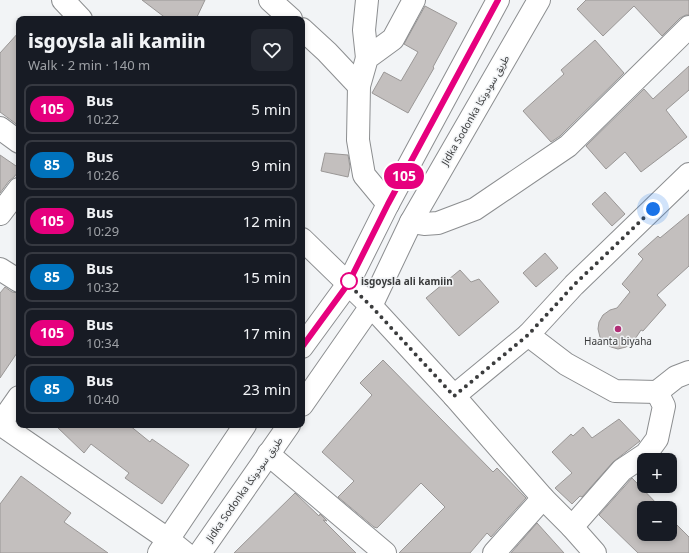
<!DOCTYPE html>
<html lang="en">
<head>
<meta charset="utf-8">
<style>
  :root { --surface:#171b24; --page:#242831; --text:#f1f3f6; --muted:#9ea1a6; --line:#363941 }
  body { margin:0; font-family:"Noto Sans","Noto Sans Arabic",sans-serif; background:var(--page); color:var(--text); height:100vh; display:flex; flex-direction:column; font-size:15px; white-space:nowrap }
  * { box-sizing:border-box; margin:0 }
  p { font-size:13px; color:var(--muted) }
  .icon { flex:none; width:22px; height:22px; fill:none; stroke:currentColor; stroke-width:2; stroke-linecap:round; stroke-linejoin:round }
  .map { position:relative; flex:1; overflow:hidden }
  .side { position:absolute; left:16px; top:16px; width:289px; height:412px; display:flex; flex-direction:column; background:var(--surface); border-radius:8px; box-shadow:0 2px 6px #0003 }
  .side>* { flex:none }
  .badge { padding:0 8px; border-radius:13px; font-size:14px; line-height:26px }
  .tools { position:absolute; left:637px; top:453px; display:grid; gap:8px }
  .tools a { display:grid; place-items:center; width:40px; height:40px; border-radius:8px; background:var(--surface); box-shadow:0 2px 6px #0003; font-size:20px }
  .you { position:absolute; width:20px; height:20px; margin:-10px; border:3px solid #fff; border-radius:50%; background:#1a73e8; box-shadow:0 0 0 6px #1a73e833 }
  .map>.badge { position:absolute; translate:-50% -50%; box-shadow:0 0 0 2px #fff }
  .round { display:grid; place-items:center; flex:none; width:42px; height:42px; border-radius:8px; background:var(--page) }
  .overview { display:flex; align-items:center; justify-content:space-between; height:68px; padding:0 12px }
  h1 { font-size:19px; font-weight:800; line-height:30px }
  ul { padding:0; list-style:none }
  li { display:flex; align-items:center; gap:12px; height:50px; margin:0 8px 6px; padding:0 4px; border:2px solid var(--line); border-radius:8px }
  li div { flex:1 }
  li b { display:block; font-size:15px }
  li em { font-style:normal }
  li .badge { min-width:44px; font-weight:700; text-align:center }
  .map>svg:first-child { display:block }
  .building { fill:#c3bfbe; stroke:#9a9796 }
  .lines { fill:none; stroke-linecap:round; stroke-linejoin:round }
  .minor-casing { stroke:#8c8e90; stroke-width:24 }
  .tertiary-casing { stroke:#8c8e90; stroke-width:24 }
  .secondary-casing { stroke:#8c8e90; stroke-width:24 }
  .minor { stroke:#fff; stroke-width:22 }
  .tertiary { stroke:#fff; stroke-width:22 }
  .secondary { stroke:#fff; stroke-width:22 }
  .line-casing { stroke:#fff; stroke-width:9 }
  .line { stroke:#e6007e; stroke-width:6 }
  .walk { stroke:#3b3c3d; stroke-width:4; stroke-dasharray:0 7.2 }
  .stop-dot { fill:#fff; stroke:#e6007e; stroke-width:2 }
  .poi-dot { fill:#b12e76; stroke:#f2f4f6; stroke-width:1.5 }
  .labels { text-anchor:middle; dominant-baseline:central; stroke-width:3; stroke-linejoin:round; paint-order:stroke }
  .street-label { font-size:10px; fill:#3b3c3d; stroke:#f2f4f6 }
  .stop-label { font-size:10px; font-weight:bold; fill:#3b3c3d; stroke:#f2f4f6; text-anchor:start }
  .poi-label { font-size:10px; fill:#3b3c3d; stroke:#f2f4f6 }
</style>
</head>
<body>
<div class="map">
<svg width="689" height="553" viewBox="0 0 689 553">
  <rect width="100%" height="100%" fill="#f2f4f6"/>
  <g class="building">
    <path d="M142,0H205L196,19H167Z"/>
    <path d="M586,0H689V15H686L680,18L662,36L634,6L603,36L577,9Z"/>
    <path d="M425,6L457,23L433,67L434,68L408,113L372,93L384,72L401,81L418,52L404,44Z"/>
    <path d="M19,32V126L0,112V53Z"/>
    <path d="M595,40L624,73L560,136L551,142L523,111L564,74L561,70Z"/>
    <path d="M689,66V90L666,110L687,137L641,172L625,152L606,169L586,146L644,89L653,99Z"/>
    <path d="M325,153L348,155L350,167L348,177L321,171Z"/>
    <path d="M0,155L19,168V171L14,177L9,181L0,193Z"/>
    <path d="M605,192L625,214L612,226L592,204Z"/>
    <path d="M689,214V266L657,295L666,305L643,331L641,330L633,342L626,347L618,349L611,347L604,343L600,337L598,329L599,322L603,315L610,310L617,308L630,292L622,284L643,259L638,254L658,236L660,238Z"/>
    <path d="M545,253L558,268L536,287L523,273Z"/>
    <path d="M460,270L471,282L479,279L499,302L459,336L426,298Z"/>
    <path d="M5,287L12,292L19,293V350L0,378V293Z"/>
    <path d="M383,360L493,472L497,468L526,498L491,537L487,533L470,553H399L445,507L421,483L377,528L374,527L338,497L354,481L322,452L372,395L360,383Z"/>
    <path d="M619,419L640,441L613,462L582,497L580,496L572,504L555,488L572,473L552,452L571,434L573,436L583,427L592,438Z"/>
    <path d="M55,425H129L150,442L152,439L189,465L162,504L125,478L129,473L91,444L84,453Z"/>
    <path d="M21,476L71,513L64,522L108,553H0V504Z"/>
    <path d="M632,478L661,508H644V534H670V518L689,537V553H638L599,515Z"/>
    <path d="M295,493L319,516L320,514L327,521L323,520L356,553H234Z"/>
    <path d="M537,523L564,553H511Z"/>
  </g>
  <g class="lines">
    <defs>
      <g id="minor">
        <path d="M270,0L291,19"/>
        <path d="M302,29L327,52L359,86"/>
        <path d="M367,58L364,30L367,0"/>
        <path d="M0,128L19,142"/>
        <path d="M388,204L364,175L358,140L359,86L367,58L393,39L414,0"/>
        <path d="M0,214L19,189"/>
        <path d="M411,222L424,224L438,223L475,209L568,146L689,27"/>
        <path d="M0,269L19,281"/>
        <path d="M528,335L566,364L615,391L657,392"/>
        <path d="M454,396L528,335L574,285L689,174"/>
        <path d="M0,424L169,540L185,553"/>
        <path d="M0,424L19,397"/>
        <path d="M268,454L385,553"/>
        <path d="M572,527L622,470L646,454L657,439L664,406L657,392L676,377L689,372"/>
        <path d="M494,553L543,498"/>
      </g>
      <g id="tertiary">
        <path d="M63,0L81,19"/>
        <path d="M302,239L371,306L454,396L543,498L572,527L595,553"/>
      </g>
      <g id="secondary">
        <path d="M302,347L348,284L388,204L498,0"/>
        <path d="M302,405L371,306L411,222L539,0"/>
        <path d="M159,553L245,425"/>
        <path d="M200,553L289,425"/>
      </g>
    </defs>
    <use href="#minor" class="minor-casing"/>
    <use href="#tertiary" class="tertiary-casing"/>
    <use href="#secondary" class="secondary-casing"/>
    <use href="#minor" class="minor"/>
    <use href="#tertiary" class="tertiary"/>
    <use href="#secondary" class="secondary"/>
  </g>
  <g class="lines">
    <defs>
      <path id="line" d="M302,347L348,284L388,204L498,0"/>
    </defs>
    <use href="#line" class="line-casing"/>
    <use href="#line" class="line"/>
    <path class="walk" d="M349,281L348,284L371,306L454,396L528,335L574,285L653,209"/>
  </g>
  <circle class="stop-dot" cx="349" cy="281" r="8"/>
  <circle class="poi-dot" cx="618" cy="329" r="4"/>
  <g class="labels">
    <g class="street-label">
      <text transform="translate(475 110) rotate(-60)">Jidka Sodonka طريق سودونكا</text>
      <text transform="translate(244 489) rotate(-55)">Jidka Sodonka طريق سودونكا</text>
    </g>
    <g class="stop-label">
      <text x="361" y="281">isgoysla ali kamiin</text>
    </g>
    <g class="poi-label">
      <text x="618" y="341">Haanta biyaha</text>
    </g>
  </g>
</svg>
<div class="tools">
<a>+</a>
<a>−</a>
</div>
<div class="you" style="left:653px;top:209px"></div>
<b class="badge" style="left:404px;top:176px;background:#e6007e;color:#fff">105</b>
<section class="side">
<div class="overview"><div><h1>isgoysla ali kamiin</h1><p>Walk · 2 min · 140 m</p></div><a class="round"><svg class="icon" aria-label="heart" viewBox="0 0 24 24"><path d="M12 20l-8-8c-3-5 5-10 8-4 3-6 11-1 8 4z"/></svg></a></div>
<ul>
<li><span class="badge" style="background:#e6007e;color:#fff">105</span><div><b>Bus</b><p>10:22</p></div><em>5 min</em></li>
<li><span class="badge" style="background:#0072bc;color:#fff">85</span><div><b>Bus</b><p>10:26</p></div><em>9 min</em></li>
<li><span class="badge" style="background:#e6007e;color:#fff">105</span><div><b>Bus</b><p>10:29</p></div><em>12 min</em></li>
<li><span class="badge" style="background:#0072bc;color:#fff">85</span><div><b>Bus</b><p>10:32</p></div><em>15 min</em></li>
<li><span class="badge" style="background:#e6007e;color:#fff">105</span><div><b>Bus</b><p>10:34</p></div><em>17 min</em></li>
<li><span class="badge" style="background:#0072bc;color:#fff">85</span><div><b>Bus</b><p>10:40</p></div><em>23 min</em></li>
</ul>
</section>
</div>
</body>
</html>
